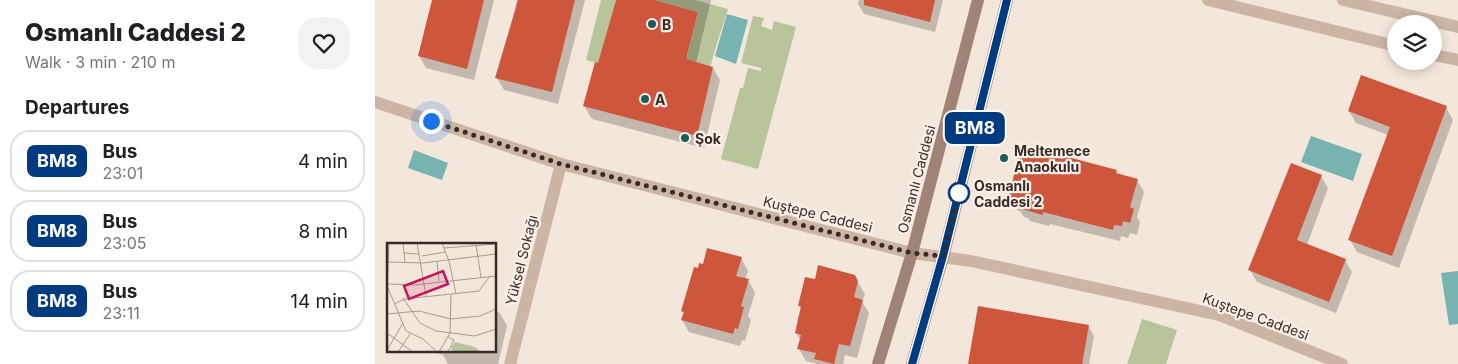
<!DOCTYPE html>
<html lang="en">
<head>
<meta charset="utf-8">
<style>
  :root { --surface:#fff; --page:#f2f2f2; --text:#202124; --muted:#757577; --line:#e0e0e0 }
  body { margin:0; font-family:Inter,sans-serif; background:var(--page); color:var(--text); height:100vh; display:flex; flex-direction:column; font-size:19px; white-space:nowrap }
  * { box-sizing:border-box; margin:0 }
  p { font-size:16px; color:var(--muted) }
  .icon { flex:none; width:28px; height:28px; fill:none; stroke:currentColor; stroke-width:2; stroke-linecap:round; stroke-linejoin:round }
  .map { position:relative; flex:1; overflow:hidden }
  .drawer { display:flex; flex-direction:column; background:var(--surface); width:375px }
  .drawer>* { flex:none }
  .badge { padding:0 10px; border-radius:8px; font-size:18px; line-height:32px }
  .tools { position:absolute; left:1012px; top:15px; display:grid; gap:10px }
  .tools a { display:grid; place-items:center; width:55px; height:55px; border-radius:50%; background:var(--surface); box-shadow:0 2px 12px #0003; font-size:25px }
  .you { position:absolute; width:25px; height:25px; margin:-12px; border:4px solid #fff; border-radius:50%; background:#1a73e8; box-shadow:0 0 0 8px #1a73e833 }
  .map>.badge { position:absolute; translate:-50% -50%; box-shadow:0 0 0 2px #fff }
  h2 { padding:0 25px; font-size:19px; line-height:45px }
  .round { display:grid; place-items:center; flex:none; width:52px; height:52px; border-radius:20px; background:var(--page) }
  .headline { display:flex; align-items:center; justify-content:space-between; height:85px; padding:0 25px }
  h1 { font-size:24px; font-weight:800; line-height:38px }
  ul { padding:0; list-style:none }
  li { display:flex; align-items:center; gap:15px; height:62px; margin:0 10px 8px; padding:0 15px; border:2px solid var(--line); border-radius:20px }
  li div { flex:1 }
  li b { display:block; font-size:19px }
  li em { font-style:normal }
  li .badge { min-width:55px; font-weight:700; text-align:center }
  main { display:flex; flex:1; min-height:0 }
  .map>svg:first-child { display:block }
  .green { fill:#b8c499 }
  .water { fill:#77b3b1 }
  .shadow { fill:#0003 }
  .building { fill:#ce563d }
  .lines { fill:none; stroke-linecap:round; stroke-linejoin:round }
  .minor { stroke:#ccb5a5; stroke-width:12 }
  .tertiary { stroke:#ccb5a5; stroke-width:12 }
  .secondary { stroke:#a08377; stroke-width:12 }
  .line-casing { stroke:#fff; stroke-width:11 }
  .line { stroke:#003b80; stroke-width:8 }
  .walk { stroke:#382b27; stroke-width:5; stroke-dasharray:0 9 }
  .poi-dot { fill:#1a5c5c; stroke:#fbf0e7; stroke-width:2 }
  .stop-dot { fill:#fff; stroke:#003b80; stroke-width:2.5 }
  .labels { text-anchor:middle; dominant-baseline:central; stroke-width:4.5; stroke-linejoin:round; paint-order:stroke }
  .poi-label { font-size:14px; font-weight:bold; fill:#382b27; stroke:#fbf0e7; text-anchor:start }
  .street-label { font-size:14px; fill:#382b27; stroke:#fbf0e7 }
  .stop-label { font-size:14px; font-weight:bold; fill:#382b27; stroke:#fbf0e7; text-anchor:start }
  .inset-road { fill:none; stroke:#a89b92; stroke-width:1 }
  .view { fill:#c2185b; fill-opacity:0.15; stroke:#c2185b; stroke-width:2.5 }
  .inset-edge { fill:none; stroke:#382b27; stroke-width:2.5 }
</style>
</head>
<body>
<main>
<section class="drawer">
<div class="headline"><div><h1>Osmanlı Caddesi 2</h1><p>Walk · 3 min · 210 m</p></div><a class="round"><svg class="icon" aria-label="heart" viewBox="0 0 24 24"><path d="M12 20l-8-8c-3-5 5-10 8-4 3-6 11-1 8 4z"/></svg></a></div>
<h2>Departures</h2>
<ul>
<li><span class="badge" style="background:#003b80;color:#fff">BM8</span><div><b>Bus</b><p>23:01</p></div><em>4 min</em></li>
<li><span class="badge" style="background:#003b80;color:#fff">BM8</span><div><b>Bus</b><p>23:05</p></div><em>8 min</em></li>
<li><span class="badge" style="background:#003b80;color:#fff">BM8</span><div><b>Bus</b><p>23:11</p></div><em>14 min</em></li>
</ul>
</section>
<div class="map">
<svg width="1083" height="364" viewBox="0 0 1083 364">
  <rect width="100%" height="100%" fill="#f3e6da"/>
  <g class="green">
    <path d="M226,0H241L231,36L312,57L323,12L279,0H320L353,9C346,32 332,69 332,92L211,60Z"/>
    <path d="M378,16L389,18L386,26L397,30L399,21L421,27L383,169L346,159L365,88H368L373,68L386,71V68L366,63Z"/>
    <path d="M767,319L802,330L791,364H752Z"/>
  </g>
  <g class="water">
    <path d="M352,14L373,20L361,64L340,56Z"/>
    <path d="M936,136L987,154L978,181L926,162Z"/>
    <path d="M39,150L73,163L67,180L33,168Z"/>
    <path d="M1083,271V324L1074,325L1066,273Z"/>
  </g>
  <g class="shadow">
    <path d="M58,0H119L99,80L51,68L44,56Z"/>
    <path d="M142,0H210L183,104L129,90L122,78L141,11L140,8Z"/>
    <path d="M242,0H336L321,63L338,68L345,80L329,148L217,119L209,106L224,64Z"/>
    <path d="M484,0H568L560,32L489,14L483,4Z"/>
    <path d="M1071,107L1078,120L1024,268L982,252L975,240L1013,135L981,123L974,111Z"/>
    <path d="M689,160L741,171L743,175L762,180L769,192L762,217L765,222L762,235L755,233L753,238L746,236L745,241L675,224L674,226L655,221L653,218L649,217L645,211L642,210L635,198Z"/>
    <path d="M946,176L953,188L932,245L970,260L977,272L961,313L882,282L875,270Z"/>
    <path d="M366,258L373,271L370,280H373L380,293L373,316L376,320L370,341L367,340L365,346L314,332L307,320L309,314L307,311L323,269Z"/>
    <path d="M479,276L490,294L487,302L494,313L482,358L470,355L468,364H443L431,361L424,349L426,341L421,333L427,309L424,306L441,281Z"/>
    <path d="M120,311L125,313L132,326L123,364H73L68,355L49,350H120Z"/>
    <path d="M713,326L719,336L714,364H595Z"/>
  </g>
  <g class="building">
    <path d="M57,0H109L92,69L43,56Z"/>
    <path d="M143,0H200L177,92L120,78Z"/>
    <path d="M241,0H279L323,12L311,59L338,67L322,136L208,106L220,62L223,63Z"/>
    <path d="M489,0H560L555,22L489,5Z"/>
    <path d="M986,75L1072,106L1017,256L973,240L1015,127L973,111Z"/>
    <path d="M660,151L688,159L689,156L742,170L741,173L763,179L755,207L759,209L755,223L748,221L747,226L739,225L738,230L668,212V215L647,209V207L640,205L642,201L633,198L644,156L652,158L653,153L659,154Z"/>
    <path d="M916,163L947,175L922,240L971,259L954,302L873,270Z"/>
    <path d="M332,248L367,257L361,276L374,279L366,306L369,307L363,329L360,328L358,334L306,320L309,312L306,311L319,267L323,268L324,263L328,264Z"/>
    <path d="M443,265L480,275L483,281L479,297L488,300L475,346L464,344L459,364L439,359L441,353L422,349L426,335L420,333L426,306H423L430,277L440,279Z"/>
    <path d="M603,306L714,325L707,364H593Z"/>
  </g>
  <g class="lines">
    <path class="minor" d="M135,364L186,164"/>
    <g class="tertiary">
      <path d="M833,0L1021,46"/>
      <path d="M968,0L1083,27"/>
      <path d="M1059,55L1083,60"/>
      <path d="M0,102L186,164L537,253L596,261L844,315L967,364"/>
    </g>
    <g class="secondary">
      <path d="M503,364L537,253L603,0"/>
      <path d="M537,364L568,257L632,0"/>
    </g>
  </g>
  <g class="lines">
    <defs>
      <path id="line" d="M537,364L568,256L632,0"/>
    </defs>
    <use href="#line" class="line-casing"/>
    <use href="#line" class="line"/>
    <path class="walk" d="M56,121L186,164L537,253L568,256L584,193"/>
  </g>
  <g class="poi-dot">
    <circle cx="277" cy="24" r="5"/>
    <circle cx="270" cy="99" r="5"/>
    <circle cx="310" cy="138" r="5"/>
    <circle cx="629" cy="158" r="5"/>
  </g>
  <circle class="stop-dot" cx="584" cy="193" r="10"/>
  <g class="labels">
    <g class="poi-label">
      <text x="287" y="24">B</text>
      <text x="280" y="99">A</text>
      <text x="320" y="138">Şok</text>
      <text x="639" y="150">Meltemece<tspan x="639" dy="16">Anaokulu</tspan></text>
    </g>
    <g class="street-label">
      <text transform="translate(541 179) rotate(-75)">Osmanlı Caddesi</text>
      <text transform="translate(443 214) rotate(14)">Kuştepe Caddesi</text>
      <text transform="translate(146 260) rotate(-76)">Yüksel Sokağı</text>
      <text transform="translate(881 316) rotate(20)">Kuştepe Caddesi</text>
    </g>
    <g class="stop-label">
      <text x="599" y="185">Osmanlı<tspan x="599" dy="16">Caddesi 2</tspan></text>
    </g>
  </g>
  <g transform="translate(12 243)">
    <rect width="109" height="109" fill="#f3e6da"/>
    <path d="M68,99L88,104L94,109H67L64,105Z" fill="#b8c499"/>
    <path class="inset-road" d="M16,0L18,20M30,0L39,53M55,0L62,18L69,51M89,2L94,34M57,5L109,1M17,10L32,11M35,13L58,9M50,18L52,38M1,19L36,20L109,11M1,41L27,42L109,33M1,45L19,88L36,96L50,109M0,49L2,0M16,55L33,80L49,88L88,93L109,86M7,61L18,56L92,48L103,33M0,71L32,68L64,76L93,73L109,66M0,90L26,109M0,107L16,80M11,109L23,91M52,109L63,90L64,52M61,109L67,97L61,94"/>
    <path class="view" d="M56,28L61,41L22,56L17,43Z"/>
    <rect width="109" height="109" class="inset-edge"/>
  </g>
</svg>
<div class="tools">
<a><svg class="icon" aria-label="layers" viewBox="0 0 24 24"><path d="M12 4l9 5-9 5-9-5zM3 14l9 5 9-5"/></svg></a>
</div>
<div class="you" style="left:56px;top:121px"></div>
<b class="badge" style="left:600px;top:128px;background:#003b80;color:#fff">BM8</b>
</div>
</main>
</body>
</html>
